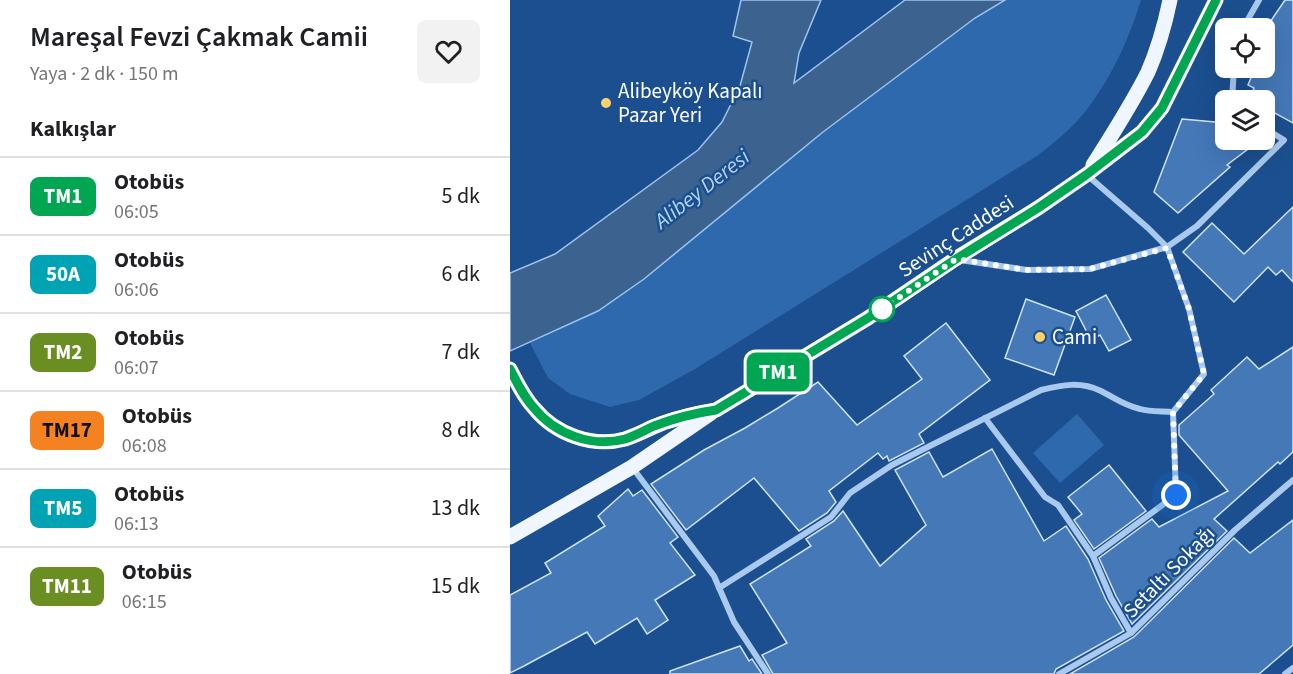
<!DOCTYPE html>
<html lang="tr">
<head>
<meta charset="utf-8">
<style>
  :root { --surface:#fff; --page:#f2f2f2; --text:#202124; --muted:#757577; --line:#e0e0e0 }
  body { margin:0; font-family:"Source Sans 3",sans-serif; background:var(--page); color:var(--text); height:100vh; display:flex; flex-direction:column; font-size:22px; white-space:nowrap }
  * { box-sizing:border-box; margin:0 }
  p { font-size:20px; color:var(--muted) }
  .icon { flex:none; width:33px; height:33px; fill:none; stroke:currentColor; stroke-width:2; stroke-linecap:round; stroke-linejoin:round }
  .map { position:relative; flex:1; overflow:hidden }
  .side { display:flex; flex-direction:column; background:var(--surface); width:510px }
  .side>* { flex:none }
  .badge { padding:0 12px; border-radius:9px; font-size:21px; line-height:39px }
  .buttons { position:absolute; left:705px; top:18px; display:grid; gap:12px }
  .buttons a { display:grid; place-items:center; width:60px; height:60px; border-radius:9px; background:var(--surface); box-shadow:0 6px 24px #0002; font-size:30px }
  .you { position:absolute; width:30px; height:30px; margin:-15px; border:4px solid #fff; border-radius:50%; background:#1a73e8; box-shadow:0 0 0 9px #1a73e833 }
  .map>.badge { position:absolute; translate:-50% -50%; box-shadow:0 0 0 3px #fff }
  h2 { padding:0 30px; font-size:22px; line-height:54px }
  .round { display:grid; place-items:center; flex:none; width:63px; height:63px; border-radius:9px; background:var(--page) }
  .head { display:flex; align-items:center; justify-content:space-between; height:102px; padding:0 30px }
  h1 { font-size:28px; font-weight:600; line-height:45px }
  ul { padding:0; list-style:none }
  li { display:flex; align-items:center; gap:18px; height:78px; padding:0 30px; border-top:2px solid var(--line) }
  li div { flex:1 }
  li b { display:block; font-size:22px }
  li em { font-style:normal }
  li .badge { min-width:66px; font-weight:700; text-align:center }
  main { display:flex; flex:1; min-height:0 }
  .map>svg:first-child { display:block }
  .green { fill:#2e69ad }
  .water { fill:#3c6290; stroke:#9cc4f0; stroke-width:1.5 }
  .building { fill:#4478b7; stroke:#cfe3fa; stroke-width:1.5 }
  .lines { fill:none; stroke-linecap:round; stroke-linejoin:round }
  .minor { stroke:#a9c9ee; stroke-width:6 }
  .primary { stroke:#f0f6ff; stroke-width:15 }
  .line-casing { stroke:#fff; stroke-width:14 }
  .line { stroke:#00a651; stroke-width:9 }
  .walk { stroke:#fff; stroke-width:6; stroke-dasharray:0 10.8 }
  .poi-dot { fill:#ffd166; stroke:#1b4f8f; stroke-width:2 }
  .stop-dot { fill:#fff; stroke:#00a651; stroke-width:3 }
  .labels { text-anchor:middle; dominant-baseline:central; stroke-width:5; stroke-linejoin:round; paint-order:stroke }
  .poi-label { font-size:21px; fill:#fff; stroke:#1b4f8f; text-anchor:start }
  .street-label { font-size:21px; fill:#fff; stroke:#1b4f8f }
  .water-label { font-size:22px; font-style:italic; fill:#b5d3f5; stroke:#1b4f8f }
</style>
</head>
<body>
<main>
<section class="side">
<div class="head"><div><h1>Mareşal Fevzi Çakmak Camii</h1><p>Yaya · 2 dk · 150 m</p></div><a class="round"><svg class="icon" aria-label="heart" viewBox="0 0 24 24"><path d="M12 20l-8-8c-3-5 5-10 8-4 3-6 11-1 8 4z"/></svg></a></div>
<h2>Kalkışlar</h2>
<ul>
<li><span class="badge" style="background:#00a651;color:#fff">TM1</span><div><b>Otobüs</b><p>06:05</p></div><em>5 dk</em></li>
<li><span class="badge" style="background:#00a3b4;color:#fff">50A</span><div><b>Otobüs</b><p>06:06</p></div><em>6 dk</em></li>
<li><span class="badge" style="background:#6b8e23;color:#fff">TM2</span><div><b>Otobüs</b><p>06:07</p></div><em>7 dk</em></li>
<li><span class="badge" style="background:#f58220;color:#111">TM17</span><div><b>Otobüs</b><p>06:08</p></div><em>8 dk</em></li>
<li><span class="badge" style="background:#00a3b4;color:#fff">TM5</span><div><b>Otobüs</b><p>06:13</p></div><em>13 dk</em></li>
<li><span class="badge" style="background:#6b8e23;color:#fff">TM11</span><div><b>Otobüs</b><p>06:15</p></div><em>15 dk</em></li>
</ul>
</section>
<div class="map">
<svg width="783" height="674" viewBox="0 0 783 674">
  <rect width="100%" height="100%" fill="#1b4f8f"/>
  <g class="green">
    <path d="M495,0H631C619,39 601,79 575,112C562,128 544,143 527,156L185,369L129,400L100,407L60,394L38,378L20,343L88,311L134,279L313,132L465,18Z"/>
    <path d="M567,414L594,445L550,483L523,453Z"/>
  </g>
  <path class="water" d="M231,0H311L289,53L284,83L395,0H495L465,18L313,132L134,279L88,311L0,351V273L45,254L188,150L212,122L230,86L242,42L223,36Z"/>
  <g class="building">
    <path d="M775,0H783V123L754,107V100L740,99L744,88L738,85L745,68H754V31Z"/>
    <path d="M672,119L716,123V140H750L717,165L720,167L668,213L644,192Z"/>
    <path d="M783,207V282L772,270L766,275L758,267L724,302L673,252L702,223L734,254Z"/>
    <path d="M596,295L621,340L599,351L590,335L581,340L566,311Z"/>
    <path d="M516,299L565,317L544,375L495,358Z"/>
    <path d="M436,323L480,380L409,434L414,443L379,461L377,456L373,459L368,453L319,491L326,502L317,513L289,531L244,478L176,530L141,484L194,450L235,428L268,408L308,382L347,425L412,379L394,356Z"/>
    <path d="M783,347V452L770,464L768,462L704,519L717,531L622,624L606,596L589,558L642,519L649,527L718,491L669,435V425L704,394L701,390L737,357L749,369Z"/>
    <path d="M482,449L534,541L556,526L578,559L596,600L614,631L546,669L544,674H263L252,655L277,643L240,584L301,546L296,539L324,521L333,511L370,566L416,525L385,470L419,452L433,477Z"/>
    <path d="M599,465L636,511L584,549L564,520L572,514L558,497Z"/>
    <path d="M118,489L123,496L132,490L168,537L160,543L185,575L145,600L158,620L137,634L127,618L85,644L77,632L14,666L0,673V595L41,573L35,563L95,526L88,516Z"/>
    <path d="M783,520V645L749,674H560L624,637L724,538L740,553Z"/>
    <path d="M230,646L239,661L242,659L252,674H160V671Z"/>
  </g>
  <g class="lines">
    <g class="minor">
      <path d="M733,28L749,0"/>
      <path d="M722,100L724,68"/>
      <path d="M577,175L638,228L657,247L679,309L694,374L663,412L666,495L583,556"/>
      <path d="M450,260L517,270L580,269L657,247L687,226L774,140L754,128"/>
      <path d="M475,418L535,497L548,505L583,556L601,598L621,633"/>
      <path d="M122,467L204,576L224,622L258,674"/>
      <path d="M209,588L321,517L340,493L382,465L531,390C552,385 570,381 591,391C605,398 613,405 630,409C640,412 652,411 663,412"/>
      <path d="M549,674L621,633L725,530L783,480"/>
      <path d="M775,674L783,668"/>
    </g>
    <g class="primary">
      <path d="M583,165C602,135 622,104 638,72C648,49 655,24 660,0"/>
      <path d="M0,369C7,383 14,397 24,408C45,434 82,448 115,439C128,435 140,428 153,423C171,417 188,413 206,410L358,318L445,259L528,208L576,175L632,132L652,108L706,0"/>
      <path d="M0,537L122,467L201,413"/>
    </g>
  </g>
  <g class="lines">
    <defs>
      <path id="line" d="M0,369C7,383 14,397 24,408C45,434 82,448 115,439C125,436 135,430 144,426C165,418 185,413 206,410L358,318L446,259L528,208L576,175L632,132L652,108L706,0"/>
    </defs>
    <use href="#line" class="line-casing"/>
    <use href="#line" class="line"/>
    <path class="walk" d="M372,309L446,259L517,270L580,269L657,248L679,309L694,374L663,412L666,495"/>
  </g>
  <g class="poi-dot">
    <circle cx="96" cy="103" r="6"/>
    <circle cx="530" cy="337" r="6"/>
  </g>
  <circle class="stop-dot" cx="372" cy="309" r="12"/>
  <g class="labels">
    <g class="poi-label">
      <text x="108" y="91">Alibeyköy Kapalı<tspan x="108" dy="24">Pazar Yeri</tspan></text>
      <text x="542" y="337">Cami</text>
    </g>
    <g class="street-label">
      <text transform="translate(446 236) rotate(-33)">Sevinç Caddesi</text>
      <text transform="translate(659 572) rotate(-45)">Setaltı Sokağı</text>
    </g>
    <g class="water-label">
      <text transform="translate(192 189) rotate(-38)">Alibey Deresi</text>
    </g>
  </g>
</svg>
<div class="buttons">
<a><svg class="icon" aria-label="locate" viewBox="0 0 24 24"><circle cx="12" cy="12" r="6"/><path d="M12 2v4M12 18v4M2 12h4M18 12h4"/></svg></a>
<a><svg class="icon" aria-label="layers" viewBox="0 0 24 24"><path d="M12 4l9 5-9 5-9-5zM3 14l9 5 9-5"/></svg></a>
</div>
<div class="you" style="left:666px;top:495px"></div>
<b class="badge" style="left:268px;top:372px;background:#00a651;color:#fff">TM1</b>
</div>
</main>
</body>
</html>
